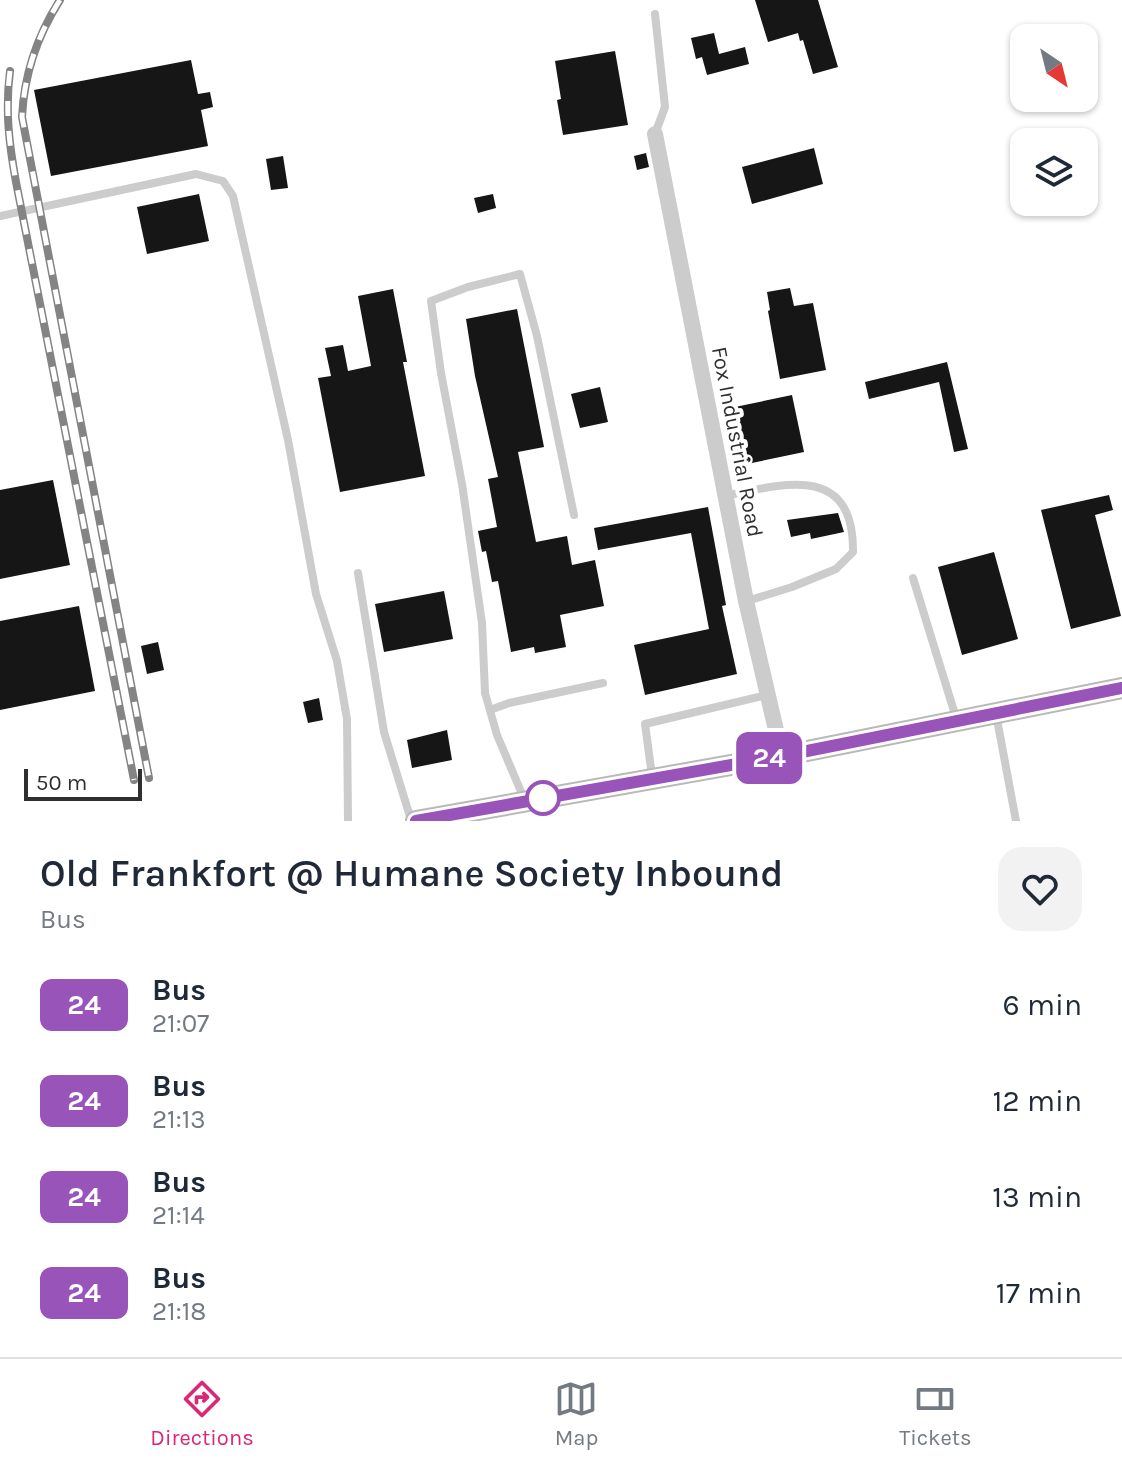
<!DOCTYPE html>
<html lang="en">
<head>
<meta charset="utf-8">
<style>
  :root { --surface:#fff; --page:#f2f2f3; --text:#1f2937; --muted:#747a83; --line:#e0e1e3; --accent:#db2777 }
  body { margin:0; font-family:Karla,sans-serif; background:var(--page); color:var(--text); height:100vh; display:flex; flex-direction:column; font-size:30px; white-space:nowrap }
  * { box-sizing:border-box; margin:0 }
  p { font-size:26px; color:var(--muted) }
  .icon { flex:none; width:44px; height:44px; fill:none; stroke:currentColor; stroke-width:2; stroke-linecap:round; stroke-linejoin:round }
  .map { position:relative; height:821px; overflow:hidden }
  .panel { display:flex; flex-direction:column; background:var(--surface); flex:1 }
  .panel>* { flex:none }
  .badge { padding:0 16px; border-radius:12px; font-size:28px; line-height:52px }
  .needle { width:52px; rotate:145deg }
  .controls { position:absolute; left:1010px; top:24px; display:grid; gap:16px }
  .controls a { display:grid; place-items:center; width:88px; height:88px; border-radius:16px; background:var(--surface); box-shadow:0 2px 6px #0004; font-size:40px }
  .scale { position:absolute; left:24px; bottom:20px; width:118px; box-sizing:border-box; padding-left:8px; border:4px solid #2f2f2f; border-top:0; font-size:22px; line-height:28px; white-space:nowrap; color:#2f2f2f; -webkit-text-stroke:6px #fff; paint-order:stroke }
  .map>.badge { position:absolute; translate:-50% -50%; box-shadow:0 0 0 4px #fff }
  .round { display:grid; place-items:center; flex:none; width:84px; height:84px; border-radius:24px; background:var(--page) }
  .headline { display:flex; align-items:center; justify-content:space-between; height:136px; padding:0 40px }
  h1 { font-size:38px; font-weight:600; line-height:60px }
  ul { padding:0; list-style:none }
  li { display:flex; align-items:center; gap:24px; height:96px; padding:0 40px }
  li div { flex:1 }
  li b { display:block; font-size:30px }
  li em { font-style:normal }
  li .badge { min-width:88px; font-weight:700; text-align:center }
  .tab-bar { display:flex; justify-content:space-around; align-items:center; height:112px; border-top:2px solid var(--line); background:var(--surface); font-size:22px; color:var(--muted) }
  .tab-bar a { display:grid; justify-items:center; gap:4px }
  .tab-bar .current { color:var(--accent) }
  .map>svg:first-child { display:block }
  .building { fill:#161616 }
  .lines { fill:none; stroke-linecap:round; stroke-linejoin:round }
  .lane { stroke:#ccc; stroke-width:8 }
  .street { stroke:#ccc; stroke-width:16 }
  .secondary { stroke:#b9b9b9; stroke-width:22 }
  .rail-casing { stroke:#848484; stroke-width:8 }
  .rail { stroke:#fff; stroke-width:5; stroke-dasharray:15; stroke-linecap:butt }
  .line-casing { stroke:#fff; stroke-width:18 }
  .line { stroke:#9854b9; stroke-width:12 }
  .stop-dot { fill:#fff; stroke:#9854b9; stroke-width:4 }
  .labels { text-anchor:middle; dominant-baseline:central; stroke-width:8; stroke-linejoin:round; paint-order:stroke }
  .street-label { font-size:22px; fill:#2f2f2f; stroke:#fff }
</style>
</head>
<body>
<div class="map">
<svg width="1122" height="821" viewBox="0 0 1122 821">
  <rect width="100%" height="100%" fill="#fff"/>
  <g class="building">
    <path d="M755,0H818L838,67L813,74L803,40L800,41L798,33L768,42Z"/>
    <path d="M714,33L719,54L745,47L749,64L707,75L702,57L696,59L691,38Z"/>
    <path d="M615,51L628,125L563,135L557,100L561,99L555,61Z"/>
    <path d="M191,60L198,94L210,92L213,107L201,110L208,146L51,176L34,90Z"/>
    <path d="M814,148L823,184L752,204L742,167Z"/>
    <path d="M646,153L649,167L637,170L634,156Z"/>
    <path d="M283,156L288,188L271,190L266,159Z"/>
    <path d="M199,194L209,241L147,254L137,207Z"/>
    <path d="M493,194L496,208L478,213L474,198Z"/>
    <path d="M790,288L794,306L813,303L826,370L780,379L768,311L770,310L767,292Z"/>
    <path d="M393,289L407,362H403L425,476L340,492L318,378L331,376L325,348L343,345L348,371L371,366L358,296Z"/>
    <path d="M517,309L544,447L518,452L536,542L567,536L572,565L595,560L604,606L560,615L566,647L535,653L534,647L511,652L498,581L492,582L486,551L482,552L478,531L497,527L488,479L498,477L475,376L466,319Z"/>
    <path d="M947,362L968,449L954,452L939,382L869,399L865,382Z"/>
    <path d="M600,387L608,422L580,428L571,394Z"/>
    <path d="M792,395L804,452L747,464L735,407Z"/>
    <path d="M53,480L70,565L0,579V490Z"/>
    <path d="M1109,495L1113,510L1095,515L1121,616L1071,629L1041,510Z"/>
    <path d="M708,507L726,605L722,606L737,674L645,695L634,645L709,629L691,533L598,550L594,528Z"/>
    <path d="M838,513L844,532L811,539L810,533L791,537L787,520Z"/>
    <path d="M994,552L1018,639L962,655L938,567Z"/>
    <path d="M444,591L453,639L384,652L375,604Z"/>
    <path d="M79,606L95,691L0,710V621Z"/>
    <path d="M158,642L164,670L147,674L141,646Z"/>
    <path d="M319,698L323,720L308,723L303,702Z"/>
    <path d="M447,730L452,760L412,768L407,740Z"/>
  </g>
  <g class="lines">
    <g class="lane">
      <path d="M655,134L665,107L655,14"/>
      <path d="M0,216L196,174L223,181L233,196L288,440L316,594L337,661L347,719L348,821"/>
      <path d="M725,496C786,483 854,464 853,552L836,569L792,587L747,601"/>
      <path d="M358,573L384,732L411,820"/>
      <path d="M913,578L957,721"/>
      <path d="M490,710L509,703L603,683"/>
      <path d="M996,714L1016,821"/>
      <path d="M652,776L645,724L767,695"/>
      <path d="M525,801L497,735L485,693L482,623L462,484L441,373L431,301L468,287L520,274L537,336L574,515"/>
    </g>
    <path class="street" d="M655,134L746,601L782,756"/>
    <path class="secondary" d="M416,821L782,756L1122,688"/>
    <defs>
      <g id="rail">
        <path d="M60,0C37,36 24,75 22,117L149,778"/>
        <path d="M10,71C5,110 9,144 16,182L134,780"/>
      </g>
    </defs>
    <use href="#rail" class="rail-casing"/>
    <use href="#rail" class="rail"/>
  </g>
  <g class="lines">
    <defs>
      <path id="line" d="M416,821L782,756L1122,688"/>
    </defs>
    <use href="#line" class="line-casing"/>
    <use href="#line" class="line"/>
  </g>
  <circle class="stop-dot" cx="543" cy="798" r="16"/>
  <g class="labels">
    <g class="street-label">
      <text transform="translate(737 442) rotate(79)">Fox Industrial Road</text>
    </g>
  </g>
</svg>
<div class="controls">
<a><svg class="needle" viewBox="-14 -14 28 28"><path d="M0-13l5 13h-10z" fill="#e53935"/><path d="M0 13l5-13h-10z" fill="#747a83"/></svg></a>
<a><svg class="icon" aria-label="layers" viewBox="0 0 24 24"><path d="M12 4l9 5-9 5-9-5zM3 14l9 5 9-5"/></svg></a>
</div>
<div class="scale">50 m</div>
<b class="badge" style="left:769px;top:758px;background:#9854b9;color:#fff">24</b>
</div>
<section class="panel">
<div class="headline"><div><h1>Old Frankfort @ Humane Society Inbound</h1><p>Bus</p></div><a class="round"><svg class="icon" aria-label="heart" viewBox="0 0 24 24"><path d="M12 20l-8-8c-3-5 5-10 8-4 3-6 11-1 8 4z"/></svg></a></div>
<ul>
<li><span class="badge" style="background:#9854b9;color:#fff">24</span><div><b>Bus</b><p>21:07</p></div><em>6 min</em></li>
<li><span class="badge" style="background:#9854b9;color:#fff">24</span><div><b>Bus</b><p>21:13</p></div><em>12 min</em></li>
<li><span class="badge" style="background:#9854b9;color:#fff">24</span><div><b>Bus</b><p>21:14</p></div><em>13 min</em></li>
<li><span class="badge" style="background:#9854b9;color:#fff">24</span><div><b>Bus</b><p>21:18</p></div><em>17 min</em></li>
</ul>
</section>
<nav class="tab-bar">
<a class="current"><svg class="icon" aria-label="directions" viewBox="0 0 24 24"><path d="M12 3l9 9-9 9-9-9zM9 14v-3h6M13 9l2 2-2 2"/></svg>Directions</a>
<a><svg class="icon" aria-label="map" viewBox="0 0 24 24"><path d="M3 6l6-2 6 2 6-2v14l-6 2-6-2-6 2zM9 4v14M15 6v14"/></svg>Map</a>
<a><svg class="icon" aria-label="tickets" viewBox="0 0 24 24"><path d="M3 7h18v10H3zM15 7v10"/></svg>Tickets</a>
</nav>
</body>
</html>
